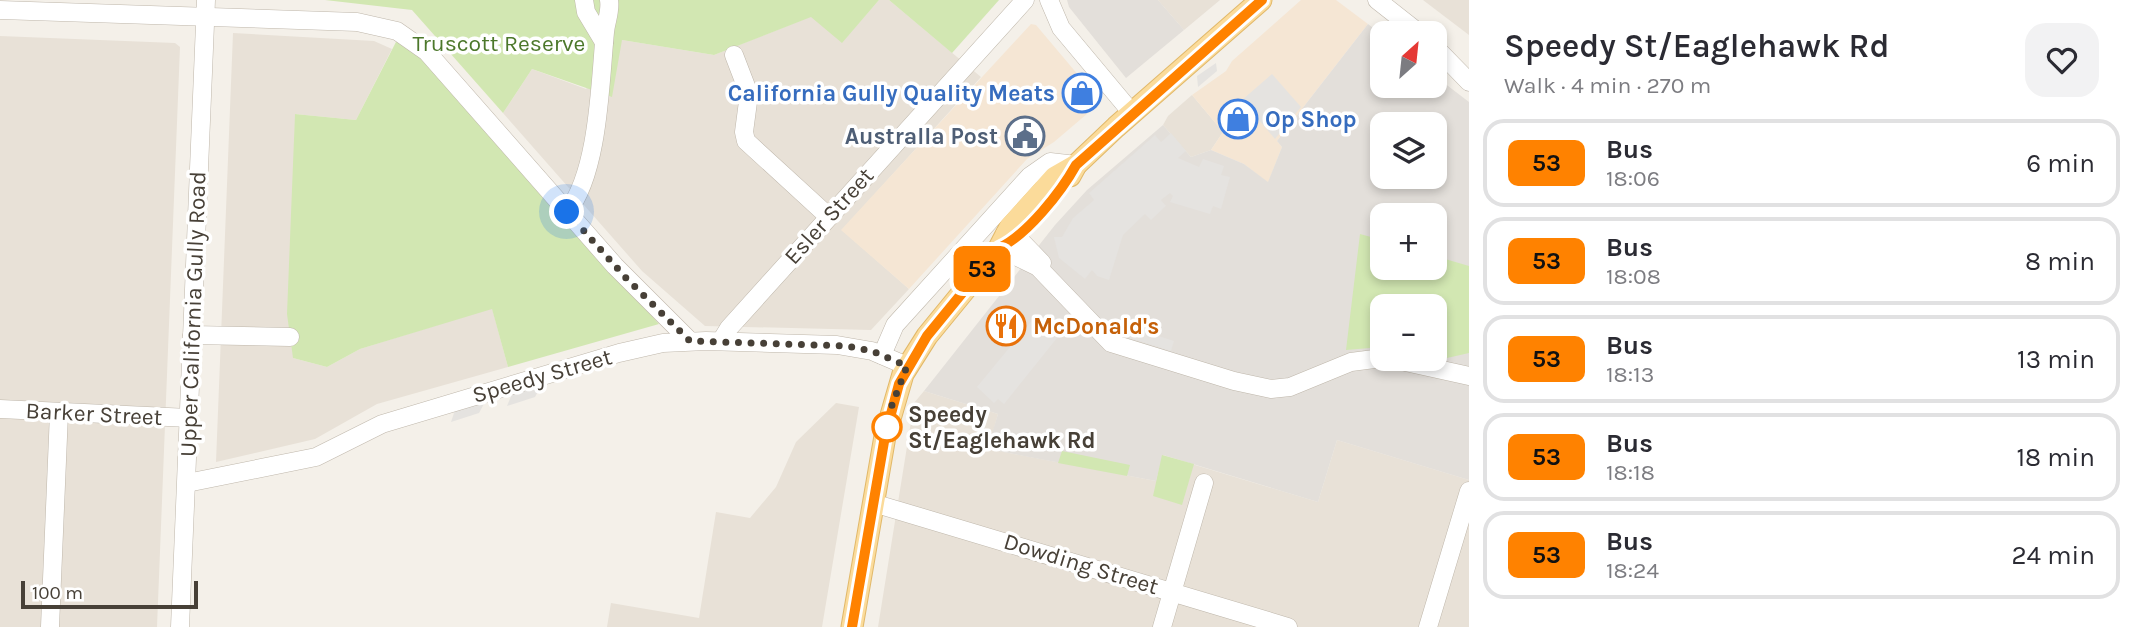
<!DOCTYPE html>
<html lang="en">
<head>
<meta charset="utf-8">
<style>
  :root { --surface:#fff; --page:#f2f2f3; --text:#2b2b33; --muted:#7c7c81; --line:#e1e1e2 }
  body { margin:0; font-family:Karla,sans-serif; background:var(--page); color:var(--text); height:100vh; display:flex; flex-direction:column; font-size:26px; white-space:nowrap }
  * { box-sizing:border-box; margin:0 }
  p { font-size:23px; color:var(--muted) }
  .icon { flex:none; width:38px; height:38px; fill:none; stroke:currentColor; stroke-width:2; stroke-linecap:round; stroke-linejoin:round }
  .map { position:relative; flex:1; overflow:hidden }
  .drawer { display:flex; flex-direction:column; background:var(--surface); width:665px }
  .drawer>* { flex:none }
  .badge { padding:0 14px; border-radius:10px; font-size:24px; line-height:46px }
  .needle { width:46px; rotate:27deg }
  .tools { position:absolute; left:1370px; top:21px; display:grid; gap:14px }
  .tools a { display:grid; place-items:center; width:77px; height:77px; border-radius:14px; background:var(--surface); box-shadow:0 4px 10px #0003; font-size:35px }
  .scale { position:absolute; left:21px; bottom:18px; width:177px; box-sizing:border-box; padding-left:7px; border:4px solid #474037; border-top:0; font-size:19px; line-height:24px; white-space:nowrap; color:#474037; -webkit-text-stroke:5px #fff; paint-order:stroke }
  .you { position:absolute; width:35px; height:35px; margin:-18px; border:5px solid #fff; border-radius:50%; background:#1a73e8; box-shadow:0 0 0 10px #1a73e833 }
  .map>.badge { position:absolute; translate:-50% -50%; box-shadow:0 0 0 4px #fff }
  .round { display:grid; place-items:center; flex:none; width:74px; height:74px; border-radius:21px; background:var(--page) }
  .head { display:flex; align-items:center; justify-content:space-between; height:119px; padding:0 35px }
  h1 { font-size:33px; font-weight:600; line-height:52px }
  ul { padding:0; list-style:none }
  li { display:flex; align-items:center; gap:21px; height:88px; margin:0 14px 10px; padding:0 21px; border:4px solid var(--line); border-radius:21px }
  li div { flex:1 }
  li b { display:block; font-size:26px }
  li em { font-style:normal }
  li .badge { min-width:77px; font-weight:700; text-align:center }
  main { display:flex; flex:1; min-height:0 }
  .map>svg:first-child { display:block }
  .residential { fill:#e8e1d7 }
  .commercial { fill:#f5e6d4 }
  .industrial { fill:#e3dfda; fill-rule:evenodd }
  .green { fill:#d2e7b2 }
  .parking { fill:#e5e3e0 }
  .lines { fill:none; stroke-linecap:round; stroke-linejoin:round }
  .minor-casing { stroke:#bfb7ab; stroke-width:19 }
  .major-casing { stroke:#e1b869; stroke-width:23 }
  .minor { stroke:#fff; stroke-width:18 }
  .major { stroke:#fbdb9a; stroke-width:21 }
  .line-casing { stroke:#fff; stroke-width:16 }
  .line { stroke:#ff8200; stroke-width:10 }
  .walk { stroke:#474037; stroke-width:7; stroke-dasharray:0 12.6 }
  .stop-dot { fill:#fff; stroke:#ff8200; stroke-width:3.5 }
  .labels { text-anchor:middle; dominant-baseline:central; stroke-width:7; stroke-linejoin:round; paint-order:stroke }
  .park-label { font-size:23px; fill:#4c782b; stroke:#fff }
  .shop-label { font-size:23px; font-weight:bold; fill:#366cbe; stroke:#fff; text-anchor:end }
  .service-label { font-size:23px; font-weight:bold; fill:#4e5e75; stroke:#fff; text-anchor:end }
  .street-label { font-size:23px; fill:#474037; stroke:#fff }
  .food-label { font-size:23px; font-weight:bold; fill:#c56008; stroke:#fff; text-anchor:start }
  .stop-label { font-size:23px; font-weight:bold; fill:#474037; stroke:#fff; text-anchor:start }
</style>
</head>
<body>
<main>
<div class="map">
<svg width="1469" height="627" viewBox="0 0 1469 627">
  <rect width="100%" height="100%" fill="#f4f0e9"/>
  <g class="residential">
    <path d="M879,0H889L981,77L842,230L909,289L871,330L705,326L642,271L503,113L532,69L586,89L622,40L714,55L812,16L842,42Z"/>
    <path d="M1158,0H1220L1184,30Z"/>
    <path d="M1423,0H1469V35Z"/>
    <path d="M233,33L374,41L392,49L356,120L295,114L293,358L327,367L360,349L492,308L508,367L377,404L315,439L216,462Z"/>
    <path d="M0,36L175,43L180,47L157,627H0Z"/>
    <path d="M1192,95L1223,132L1211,150L1191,157L1163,125L1168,116Z"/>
    <path d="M924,391L998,414L988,449L1156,481L1162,455L1318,502L1337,440L1469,480V627H878L914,403Z"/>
    <path d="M836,403L859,407L822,627H607L611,603L699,618L716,512L750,518L776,487L796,442Z"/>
  </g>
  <g class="commercial">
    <path d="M1301,0H1336L1368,24L1277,141L1282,147L1268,183L1244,164L1211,150L1223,132L1192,95L1226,71L1232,61Z"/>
    <path d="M1031,24L1036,25L1101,102L1054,142L1027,159L909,289L841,230Z"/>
  </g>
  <g class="industrial">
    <path d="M1067,0H1158L1184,30L1126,78L1069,7Z"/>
    <path d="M1368,24L1382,35V86H1435V76L1469,102V480L1337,440L1318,502L1163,455L1156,481L987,449L998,414L924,391L1055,225L1087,190L1163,125L1191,157L1211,150L1244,164L1268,182L1282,147L1277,141ZM1382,124H1435V177H1382ZM1382,215H1435V268H1382ZM1382,306H1435V359H1382Z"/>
  </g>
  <g class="green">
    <path d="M325,0H879L842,43L811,17L714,55L622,40L612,97L532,69L503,113L412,10Z"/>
    <path d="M889,0H999L952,53Z"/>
    <path d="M397,40L422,59L659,324L508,367L492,309L360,349L327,367L293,358L287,314L295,114L356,120Z"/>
    <path d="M1360,234L1382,240V268H1435V256L1469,266V353L1447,358L1435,356V306H1382V347L1346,350Z"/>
    <path d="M1062,451L1130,465L1127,476L1058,463Z"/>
    <path d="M1162,455L1194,464L1182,505L1153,496Z"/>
  </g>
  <g class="parking">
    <path d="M1216,63L1217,71L1198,87L1197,76Z"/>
    <path d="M1272,74L1301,107L1275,139L1242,100Z"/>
    <path d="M1171,133L1186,151L1178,158L1199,167L1203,159L1224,166L1221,175L1230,177L1221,209L1213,206L1210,214L1170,202L1173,196L1170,193L1161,200L1166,206L1151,220L1145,214L1123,235L1109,280L1097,276L1092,270L1085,279L1059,258L1054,237H1062L1073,218L1094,200L1089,193L1155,135L1161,142Z"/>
    <path d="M1034,318L1041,323L1045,319L1061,333L1004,404L998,399L994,403L977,387Z"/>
    <path d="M1133,328L1174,341L1171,351L1130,338Z"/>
    <path d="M541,386L535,397L507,406L512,394Z"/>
    <path d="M485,402L479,413L451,422L455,410Z"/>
  </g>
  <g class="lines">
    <defs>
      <g id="minor">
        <path d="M584,0L586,12L604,42"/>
        <path d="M1049,0L1061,28L1132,113"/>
        <path d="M1377,0L1419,33"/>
        <path d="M0,10L357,22L397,31L427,52L615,266L690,341"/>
        <path d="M1435,47L1469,82"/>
        <path d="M734,55L749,94L744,132L746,141L829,217"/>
        <path d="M567,212C599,172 600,82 605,32C606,21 611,11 609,0"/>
        <path d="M1005,234L1017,237L1042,263"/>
        <path d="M999,248L1038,267L1111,343L1234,381L1271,389L1290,387L1351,362L1382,358"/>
        <path d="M192,335L290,337"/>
        <path d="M721,341L729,328L1025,0"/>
        <path d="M882,355L895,325L1030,176L1050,162L1076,165"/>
        <path d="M1392,359L1469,376"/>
        <path d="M0,409L189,418"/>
        <path d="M187,483L316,457L382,424L619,353L663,343L706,341L837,345L872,351L907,366"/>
        <path d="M873,503L1288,627"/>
        <path d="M50,627L59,413"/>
        <path d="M180,627L206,0"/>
        <path d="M1162,627L1204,483"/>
        <path d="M1428,627L1469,491"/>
      </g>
      <g id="major">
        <path d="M1070,176L1076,165L1116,127L1261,0"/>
        <path d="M852,627L885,436L903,374L927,336L999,248L1010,227L1055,177L1076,165"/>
      </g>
    </defs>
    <use href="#minor" class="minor-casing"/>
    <use href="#major" class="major-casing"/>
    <use href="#minor" class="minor"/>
    <use href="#major" class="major"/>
  </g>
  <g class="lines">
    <defs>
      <path id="line" d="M852,627L885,436L899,384L927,336L999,248C1027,235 1061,192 1076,165L1262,0"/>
    </defs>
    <use href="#line" class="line-casing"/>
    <use href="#line" class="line"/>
    <path class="walk" d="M567,212L626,278L690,341L847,346L872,351L907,366L892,405L885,436L887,427"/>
  </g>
  <defs>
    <symbol id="shop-ring" viewBox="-11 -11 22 22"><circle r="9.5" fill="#fff" stroke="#3f7fe0" stroke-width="1.5"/><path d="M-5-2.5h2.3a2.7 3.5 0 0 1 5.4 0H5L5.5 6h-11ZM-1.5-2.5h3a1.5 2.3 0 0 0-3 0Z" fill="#3f7fe0"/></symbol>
    <symbol id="civic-ring" viewBox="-11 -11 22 22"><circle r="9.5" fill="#fff" stroke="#5c6f8a" stroke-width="1.5"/><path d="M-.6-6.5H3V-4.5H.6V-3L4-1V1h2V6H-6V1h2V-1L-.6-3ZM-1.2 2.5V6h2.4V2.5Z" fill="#5c6f8a"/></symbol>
    <symbol id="restaurant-ring" viewBox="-11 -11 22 22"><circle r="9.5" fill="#fff" stroke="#e8710a" stroke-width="1.5"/><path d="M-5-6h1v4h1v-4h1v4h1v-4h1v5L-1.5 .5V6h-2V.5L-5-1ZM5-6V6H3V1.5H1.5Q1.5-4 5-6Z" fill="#e8710a"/></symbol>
  </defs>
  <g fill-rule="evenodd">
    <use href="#shop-ring" x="1060" y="71" width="44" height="44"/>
    <use href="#shop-ring" x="1216" y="97" width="44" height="44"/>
    <use href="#civic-ring" x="1003" y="114" width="44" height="44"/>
    <use href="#restaurant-ring" x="984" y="304" width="44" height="44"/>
  </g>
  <circle class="stop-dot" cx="887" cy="427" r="14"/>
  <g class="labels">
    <g class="park-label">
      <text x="499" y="43">Truscott Reserve</text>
    </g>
    <g class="shop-label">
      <text x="1055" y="93">California Gully Quality Meats</text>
      <text x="1265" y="119" text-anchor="start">Op Shop</text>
    </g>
    <g class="service-label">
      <text x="998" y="136">AustralIa Post</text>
    </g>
    <g class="street-label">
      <text transform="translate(829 216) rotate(-48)">Esler Street</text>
      <text transform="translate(193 314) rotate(-88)">Upper California Gully Road</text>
      <text transform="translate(542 376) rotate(-16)">Speedy Street</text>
      <text transform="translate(94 414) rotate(3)">Barker Street</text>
      <text transform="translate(1081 564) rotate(17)">Dowding Street</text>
    </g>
    <g class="food-label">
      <text x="1033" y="326">McDonald's</text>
    </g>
    <g class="stop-label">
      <text x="908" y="414">Speedy<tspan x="908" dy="26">St/Eaglehawk Rd</tspan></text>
    </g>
  </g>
</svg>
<div class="tools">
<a><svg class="needle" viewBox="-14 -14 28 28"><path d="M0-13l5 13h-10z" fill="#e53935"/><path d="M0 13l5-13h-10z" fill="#7c7c81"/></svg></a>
<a><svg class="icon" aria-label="layers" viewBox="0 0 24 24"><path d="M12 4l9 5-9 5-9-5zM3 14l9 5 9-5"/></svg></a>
<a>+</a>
<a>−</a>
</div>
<div class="scale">100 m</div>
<div class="you" style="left:567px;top:212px"></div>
<b class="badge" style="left:982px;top:269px;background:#ff8200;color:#111">53</b>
</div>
<section class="drawer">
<div class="head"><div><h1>Speedy St/Eaglehawk Rd</h1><p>Walk · 4 min · 270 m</p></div><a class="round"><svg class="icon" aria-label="heart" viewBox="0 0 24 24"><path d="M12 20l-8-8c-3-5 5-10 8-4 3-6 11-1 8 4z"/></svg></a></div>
<ul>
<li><span class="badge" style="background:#ff8200;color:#111">53</span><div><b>Bus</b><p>18:06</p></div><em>6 min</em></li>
<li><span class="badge" style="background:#ff8200;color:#111">53</span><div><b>Bus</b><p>18:08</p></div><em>8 min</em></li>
<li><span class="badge" style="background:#ff8200;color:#111">53</span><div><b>Bus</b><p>18:13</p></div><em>13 min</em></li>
<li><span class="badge" style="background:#ff8200;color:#111">53</span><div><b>Bus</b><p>18:18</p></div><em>18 min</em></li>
<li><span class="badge" style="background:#ff8200;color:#111">53</span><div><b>Bus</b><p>18:24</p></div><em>24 min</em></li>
</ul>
</section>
</main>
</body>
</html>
